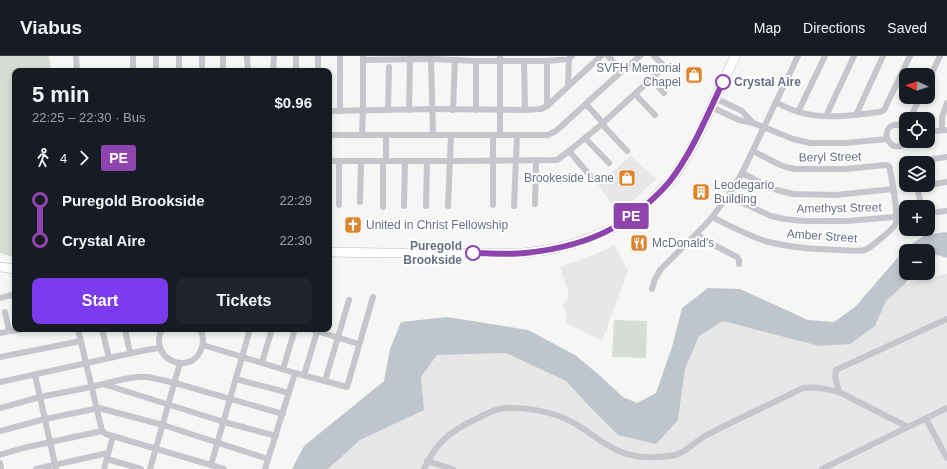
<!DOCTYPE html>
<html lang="en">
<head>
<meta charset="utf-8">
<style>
  :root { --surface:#171b24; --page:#20242c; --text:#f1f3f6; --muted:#9ea1a6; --line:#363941; --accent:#7c3aed }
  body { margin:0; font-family:Arial,sans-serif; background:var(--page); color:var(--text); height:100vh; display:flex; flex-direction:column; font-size:15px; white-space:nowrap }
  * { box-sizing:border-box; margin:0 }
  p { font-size:13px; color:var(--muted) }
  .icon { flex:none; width:22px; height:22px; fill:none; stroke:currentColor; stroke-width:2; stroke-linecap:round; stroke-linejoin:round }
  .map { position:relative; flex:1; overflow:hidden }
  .sheet { position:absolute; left:12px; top:12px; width:320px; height:264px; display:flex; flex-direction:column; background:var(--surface); border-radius:8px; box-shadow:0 2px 6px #0003 }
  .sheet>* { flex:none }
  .badge { padding:0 8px; border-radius:3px; font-size:14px; line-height:26px }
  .needle { width:26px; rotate:273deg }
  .tools { position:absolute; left:899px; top:12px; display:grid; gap:8px }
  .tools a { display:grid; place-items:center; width:36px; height:36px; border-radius:8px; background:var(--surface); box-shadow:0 2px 6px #0003; font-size:20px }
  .map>.badge { position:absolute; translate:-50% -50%; box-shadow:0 0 0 2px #fff }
  .legs { display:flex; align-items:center; gap:6px; height:44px; padding:0 20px; font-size:13px }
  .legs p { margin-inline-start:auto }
  .summary { display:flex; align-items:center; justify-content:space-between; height:68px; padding:0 20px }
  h1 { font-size:22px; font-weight:600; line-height:30px }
  .cta { display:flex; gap:8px; margin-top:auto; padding:8px 20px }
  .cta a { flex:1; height:46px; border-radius:8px; background:var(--accent); color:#fff; font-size:16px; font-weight:600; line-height:46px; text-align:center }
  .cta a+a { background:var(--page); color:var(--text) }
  ul { padding:0 20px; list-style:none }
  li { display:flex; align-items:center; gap:14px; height:40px; font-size:15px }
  li i { display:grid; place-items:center; width:6px; height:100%; margin:0 5px; background:currentColor }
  li i::after { content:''; width:10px; height:10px; margin:-5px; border:3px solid; border-radius:50%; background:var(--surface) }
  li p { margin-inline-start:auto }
  li:first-child i { background:linear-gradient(#0000 50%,currentColor 0) }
  li:last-child i { background:linear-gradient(currentColor 50%,#0000 0) }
  header { display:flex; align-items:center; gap:24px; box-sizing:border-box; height:56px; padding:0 20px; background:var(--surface); border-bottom:1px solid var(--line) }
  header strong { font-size:19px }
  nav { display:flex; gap:22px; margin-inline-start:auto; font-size:14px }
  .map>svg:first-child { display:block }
  .built { fill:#e7e7e7 }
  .green { fill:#d6ddd5 }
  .water { fill:#bec5cd }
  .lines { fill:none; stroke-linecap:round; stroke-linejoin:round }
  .secondary-casing { stroke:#b7b9c0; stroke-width:10 }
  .minor { stroke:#c5c6cb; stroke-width:6 }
  .secondary { stroke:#fff; stroke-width:9 }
  .line-1-casing { stroke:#fff; stroke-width:9 }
  .line-1 { stroke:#8e44ad; stroke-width:6 }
  .stop-1-dot { fill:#fff; stroke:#8e44ad; stroke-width:2 }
  .labels { text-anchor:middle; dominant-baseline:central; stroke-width:4; stroke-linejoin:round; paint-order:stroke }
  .poi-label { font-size:12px; fill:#676f84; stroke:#fff; text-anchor:start }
  .stop-label { font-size:12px; font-weight:bold; fill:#676f84; stroke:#fff; text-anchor:start }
  .street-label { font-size:12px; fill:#676f84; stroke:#fff }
</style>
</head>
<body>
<header>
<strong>Viabus</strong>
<nav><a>Map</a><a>Directions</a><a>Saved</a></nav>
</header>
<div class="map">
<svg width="947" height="413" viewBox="0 0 947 413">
  <rect width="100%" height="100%" fill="#f6f7f4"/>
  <g class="built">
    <path d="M631,100L656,123L633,145L618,157L598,128Z"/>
    <path d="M614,188L628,215L602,285L566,267V256L563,250L569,238L560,211L606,194Z"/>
    <path d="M945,218H947V413H328L360,384L424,354L421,321L437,299L506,297L566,325L588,349L618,379L678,364L685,313L699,280L723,265L819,290L875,270L886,245L905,228Z"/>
  </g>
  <g class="green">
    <path d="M0,0H49L51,15H15V198L14,201L0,197Z"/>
    <path d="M614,264L647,265L646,302L612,301Z"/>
  </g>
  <path class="water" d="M946,176L947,177V202C940,199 935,198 928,201V195H906V217H912L905,228L886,245L875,270L850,288L819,290L723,265L699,280L685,313L678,364L656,388L618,379L588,349L566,325L506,297L437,299L421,321L424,354L360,384L328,413H292L304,390L384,325L390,293L401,266L447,261L528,274L575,299L598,318L623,341L637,347L656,337L672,291L682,252L708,232L740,233L808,264L834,266L855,251L907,191L925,179Z"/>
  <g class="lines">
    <defs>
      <g id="secondary">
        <path d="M329,196L385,197H524L553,193L573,188L592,181L613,172L644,151L670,126L684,105L697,82L735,0"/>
        <path d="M0,211L15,213"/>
      </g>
    </defs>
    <use href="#secondary" class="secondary-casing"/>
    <g class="minor">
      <path d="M76,0L77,15"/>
      <path d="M202,0V15"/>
      <path d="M247,0L248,15"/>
      <path d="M318,0V15"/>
      <path d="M608,0L622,15"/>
      <path d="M431,3L433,79"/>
      <path d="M363,4L431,3L476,5H547L569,3L572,0"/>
      <path d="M524,5L525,54"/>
      <path d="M547,5V50"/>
      <path d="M133,15V0"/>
      <path d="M156,15V0"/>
      <path d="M179,15V0"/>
      <path d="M223,15V0"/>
      <path d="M273,15L274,0"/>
      <path d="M296,15V0"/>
      <path d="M651,23L664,37"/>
      <path d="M928,25L940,0"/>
      <path d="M568,30L569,3"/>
      <path d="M635,38L655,59"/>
      <path d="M715,42L742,55L753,67"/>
      <path d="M776,46C783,50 791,54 799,56C822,64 857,59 880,56L884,54L886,50L910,0"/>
      <path d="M586,48L603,67"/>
      <path d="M711,51L739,64L753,67L793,83L810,87H846L887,83"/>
      <path d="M388,54L389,11"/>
      <path d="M409,54L410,0"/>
      <path d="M453,54L455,4"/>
      <path d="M476,54V5"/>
      <path d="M329,55L433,53L525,54L541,53L547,50L601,0"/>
      <path d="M340,55V0"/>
      <path d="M798,56L825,0"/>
      <path d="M856,59L883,0"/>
      <path d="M826,60L854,0"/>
      <path d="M910,63L920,41"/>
      <path d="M602,68L627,95"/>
      <path d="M906,73C903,70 899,68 894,69C877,75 893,102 907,85"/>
      <path d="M942,74V61L947,47"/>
      <path d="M928,76L947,74"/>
      <path d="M329,79H548L556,75L622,15L640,0"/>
      <path d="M362,79L363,54V0"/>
      <path d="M493,79V149"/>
      <path d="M500,79V0"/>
      <path d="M585,82L609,107"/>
      <path d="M569,95L593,123"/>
      <path d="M329,105H449L557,104L569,95L602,68L663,12L662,8L654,0"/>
      <path d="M386,105V80"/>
      <path d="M915,107L916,106L918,105L947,101"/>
      <path d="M742,117L767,130L777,134L793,138L836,139L893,133"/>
      <path d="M917,129L921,151"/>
      <path d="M928,129L947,126"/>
      <path d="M728,140L771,160L784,163L804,165H847L906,160"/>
      <path d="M360,146L361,105"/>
      <path d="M535,148L536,104"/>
      <path d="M339,149V105"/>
      <path d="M404,150L405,105"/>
      <path d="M426,150L427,105"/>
      <path d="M448,150L451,79"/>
      <path d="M514,150L517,79"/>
      <path d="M383,151V105"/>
      <path d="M928,157L947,155"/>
      <path d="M712,161C730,170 747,179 765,185C791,192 814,193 841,194C848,194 857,196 865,194C870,192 892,174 895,169C899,162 892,124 890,114C890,111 889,109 885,109L846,113H795L786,111L778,108L753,95"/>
      <path d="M697,178L706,185L737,201L739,204V208"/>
      <path d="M652,233L655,223L661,213L706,168L712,161L728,140L742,117L798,0"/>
      <path d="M0,242L15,238"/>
      <path d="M5,256L9,275"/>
      <path d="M78,273L102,375"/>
      <path d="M102,273L109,302"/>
      <path d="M125,273L130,297"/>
      <path d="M162,273C147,304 193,322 202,291C204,285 203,279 200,273"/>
      <path d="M310,273L359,288"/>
      <path d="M0,277L22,273"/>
      <path d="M203,289L295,317L347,331L373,241"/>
      <path d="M0,301L81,285"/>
      <path d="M262,306L272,273"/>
      <path d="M283,313L295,273"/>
      <path d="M35,319L56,413"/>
      <path d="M304,319L318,273"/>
      <path d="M236,323L289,337"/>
      <path d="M325,325L349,244"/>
      <path d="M0,326L146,294L160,292"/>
      <path d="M103,328L224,366L276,380"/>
      <path d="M839,336L835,321L836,314L947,263"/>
      <path d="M0,352L40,341L91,331L124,323L137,321H148L175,327L283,358"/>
      <path d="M926,363L947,402"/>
      <path d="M0,375L45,363L99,352L163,369L268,403"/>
      <path d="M0,399L23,392L102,375L106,378L224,413"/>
      <path d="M107,403L141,413"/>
      <path d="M427,405L453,413"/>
      <path d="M0,407L1,413"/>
      <path d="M211,409L250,273"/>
      <path d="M36,413L108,397"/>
      <path d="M104,413L113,380"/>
      <path d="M150,413L180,307"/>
      <path d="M265,413L295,317"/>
      <path d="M424,413C436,387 449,376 474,364C482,360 491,355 499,353C520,350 552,355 570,365C587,373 601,388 619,395C634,402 653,402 669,400C684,399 693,387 705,380C737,363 771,348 803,332C815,330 828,333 839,336L908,371"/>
      <path d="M822,413L947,352"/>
    </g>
    <use href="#secondary" class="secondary"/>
  </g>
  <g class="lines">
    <defs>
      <path id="line-1" d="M473,197C490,197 508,199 525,197C554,194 588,186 613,172C624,166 634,158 644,151C653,143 663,134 670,125C693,95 707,59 723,26"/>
    </defs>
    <use href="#line-1" class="line-1-casing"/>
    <use href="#line-1" class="line-1"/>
  </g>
  <defs>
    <symbol id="shop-square" viewBox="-11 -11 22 22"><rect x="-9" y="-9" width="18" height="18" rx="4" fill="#dd842e" stroke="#fff"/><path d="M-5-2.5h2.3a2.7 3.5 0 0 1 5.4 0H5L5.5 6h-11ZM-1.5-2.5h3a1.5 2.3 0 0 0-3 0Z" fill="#fff"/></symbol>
    <symbol id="building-square" viewBox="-11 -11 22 22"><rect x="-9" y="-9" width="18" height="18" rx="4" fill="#dd842e" stroke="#fff"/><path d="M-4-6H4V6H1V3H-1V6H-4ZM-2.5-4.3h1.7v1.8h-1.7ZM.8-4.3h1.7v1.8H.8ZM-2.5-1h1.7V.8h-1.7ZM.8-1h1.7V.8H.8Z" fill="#fff"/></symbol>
    <symbol id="church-square" viewBox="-11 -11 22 22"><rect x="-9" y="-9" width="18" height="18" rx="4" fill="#dd842e" stroke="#fff"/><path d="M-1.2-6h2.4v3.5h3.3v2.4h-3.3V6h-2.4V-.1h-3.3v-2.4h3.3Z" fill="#fff"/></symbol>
    <symbol id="restaurant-square" viewBox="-11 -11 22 22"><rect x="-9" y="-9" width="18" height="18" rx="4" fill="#dd842e" stroke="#fff"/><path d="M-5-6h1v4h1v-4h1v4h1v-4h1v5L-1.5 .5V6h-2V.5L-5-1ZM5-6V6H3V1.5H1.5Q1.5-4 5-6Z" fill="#fff"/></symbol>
  </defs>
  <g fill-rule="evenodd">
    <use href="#shop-square" x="684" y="9" width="20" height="20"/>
    <use href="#shop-square" x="617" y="112" width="20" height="20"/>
    <use href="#building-square" x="691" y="126" width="20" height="20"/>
    <use href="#church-square" x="343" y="159" width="20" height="20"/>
    <use href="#restaurant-square" x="629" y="177" width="20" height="20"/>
  </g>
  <g class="stop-1-dot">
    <circle cx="723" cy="26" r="7"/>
    <circle cx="473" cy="197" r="7"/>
  </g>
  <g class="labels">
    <g class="poi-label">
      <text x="681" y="12" text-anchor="end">SVFH Memorial<tspan x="681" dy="14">Chapel</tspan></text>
      <text x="614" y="122" text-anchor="end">Brookeside Lane</text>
      <text x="714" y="129">Leodegario<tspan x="714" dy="14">Building</tspan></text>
      <text x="366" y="169">United in Christ Fellowship</text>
      <text x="652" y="187">McDonald's</text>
    </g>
    <g class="stop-label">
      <text x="734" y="26">Crystal Aire</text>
      <text x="462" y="190" text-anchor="end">Puregold<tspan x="462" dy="14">Brookside</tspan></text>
    </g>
    <g class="street-label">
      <text transform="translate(830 101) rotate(-1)">Beryl Street</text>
      <text transform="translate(839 152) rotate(-1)">Amethyst Street</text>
      <text transform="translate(822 180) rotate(4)">Amber Street</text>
    </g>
  </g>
</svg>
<div class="tools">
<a><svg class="needle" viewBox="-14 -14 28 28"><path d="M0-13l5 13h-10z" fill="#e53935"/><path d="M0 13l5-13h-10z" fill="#9ea1a6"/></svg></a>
<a><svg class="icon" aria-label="locate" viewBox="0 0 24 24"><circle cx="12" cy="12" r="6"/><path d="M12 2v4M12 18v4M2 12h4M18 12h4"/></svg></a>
<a><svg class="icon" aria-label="layers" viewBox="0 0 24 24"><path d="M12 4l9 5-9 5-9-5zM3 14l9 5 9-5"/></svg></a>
<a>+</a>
<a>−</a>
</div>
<b class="badge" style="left:631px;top:160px;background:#8e44ad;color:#fff">PE</b>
<section class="sheet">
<div class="summary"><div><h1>5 min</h1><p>22:25 – 22:30 · Bus</p></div><b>$0.96</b></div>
<div class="legs"><svg class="icon" aria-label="walk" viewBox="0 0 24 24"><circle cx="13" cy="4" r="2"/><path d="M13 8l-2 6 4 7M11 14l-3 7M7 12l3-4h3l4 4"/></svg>4<svg class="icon" aria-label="forward" viewBox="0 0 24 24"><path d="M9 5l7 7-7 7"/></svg><b class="badge" style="background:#8e44ad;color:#fff">PE</b></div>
<ul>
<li><i style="color:#8e44ad"></i><b>Puregold Brookside</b><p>22:29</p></li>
<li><i style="color:#8e44ad"></i><b>Crystal Aire</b><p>22:30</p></li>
</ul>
<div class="cta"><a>Start</a><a>Tickets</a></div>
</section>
</div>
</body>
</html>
